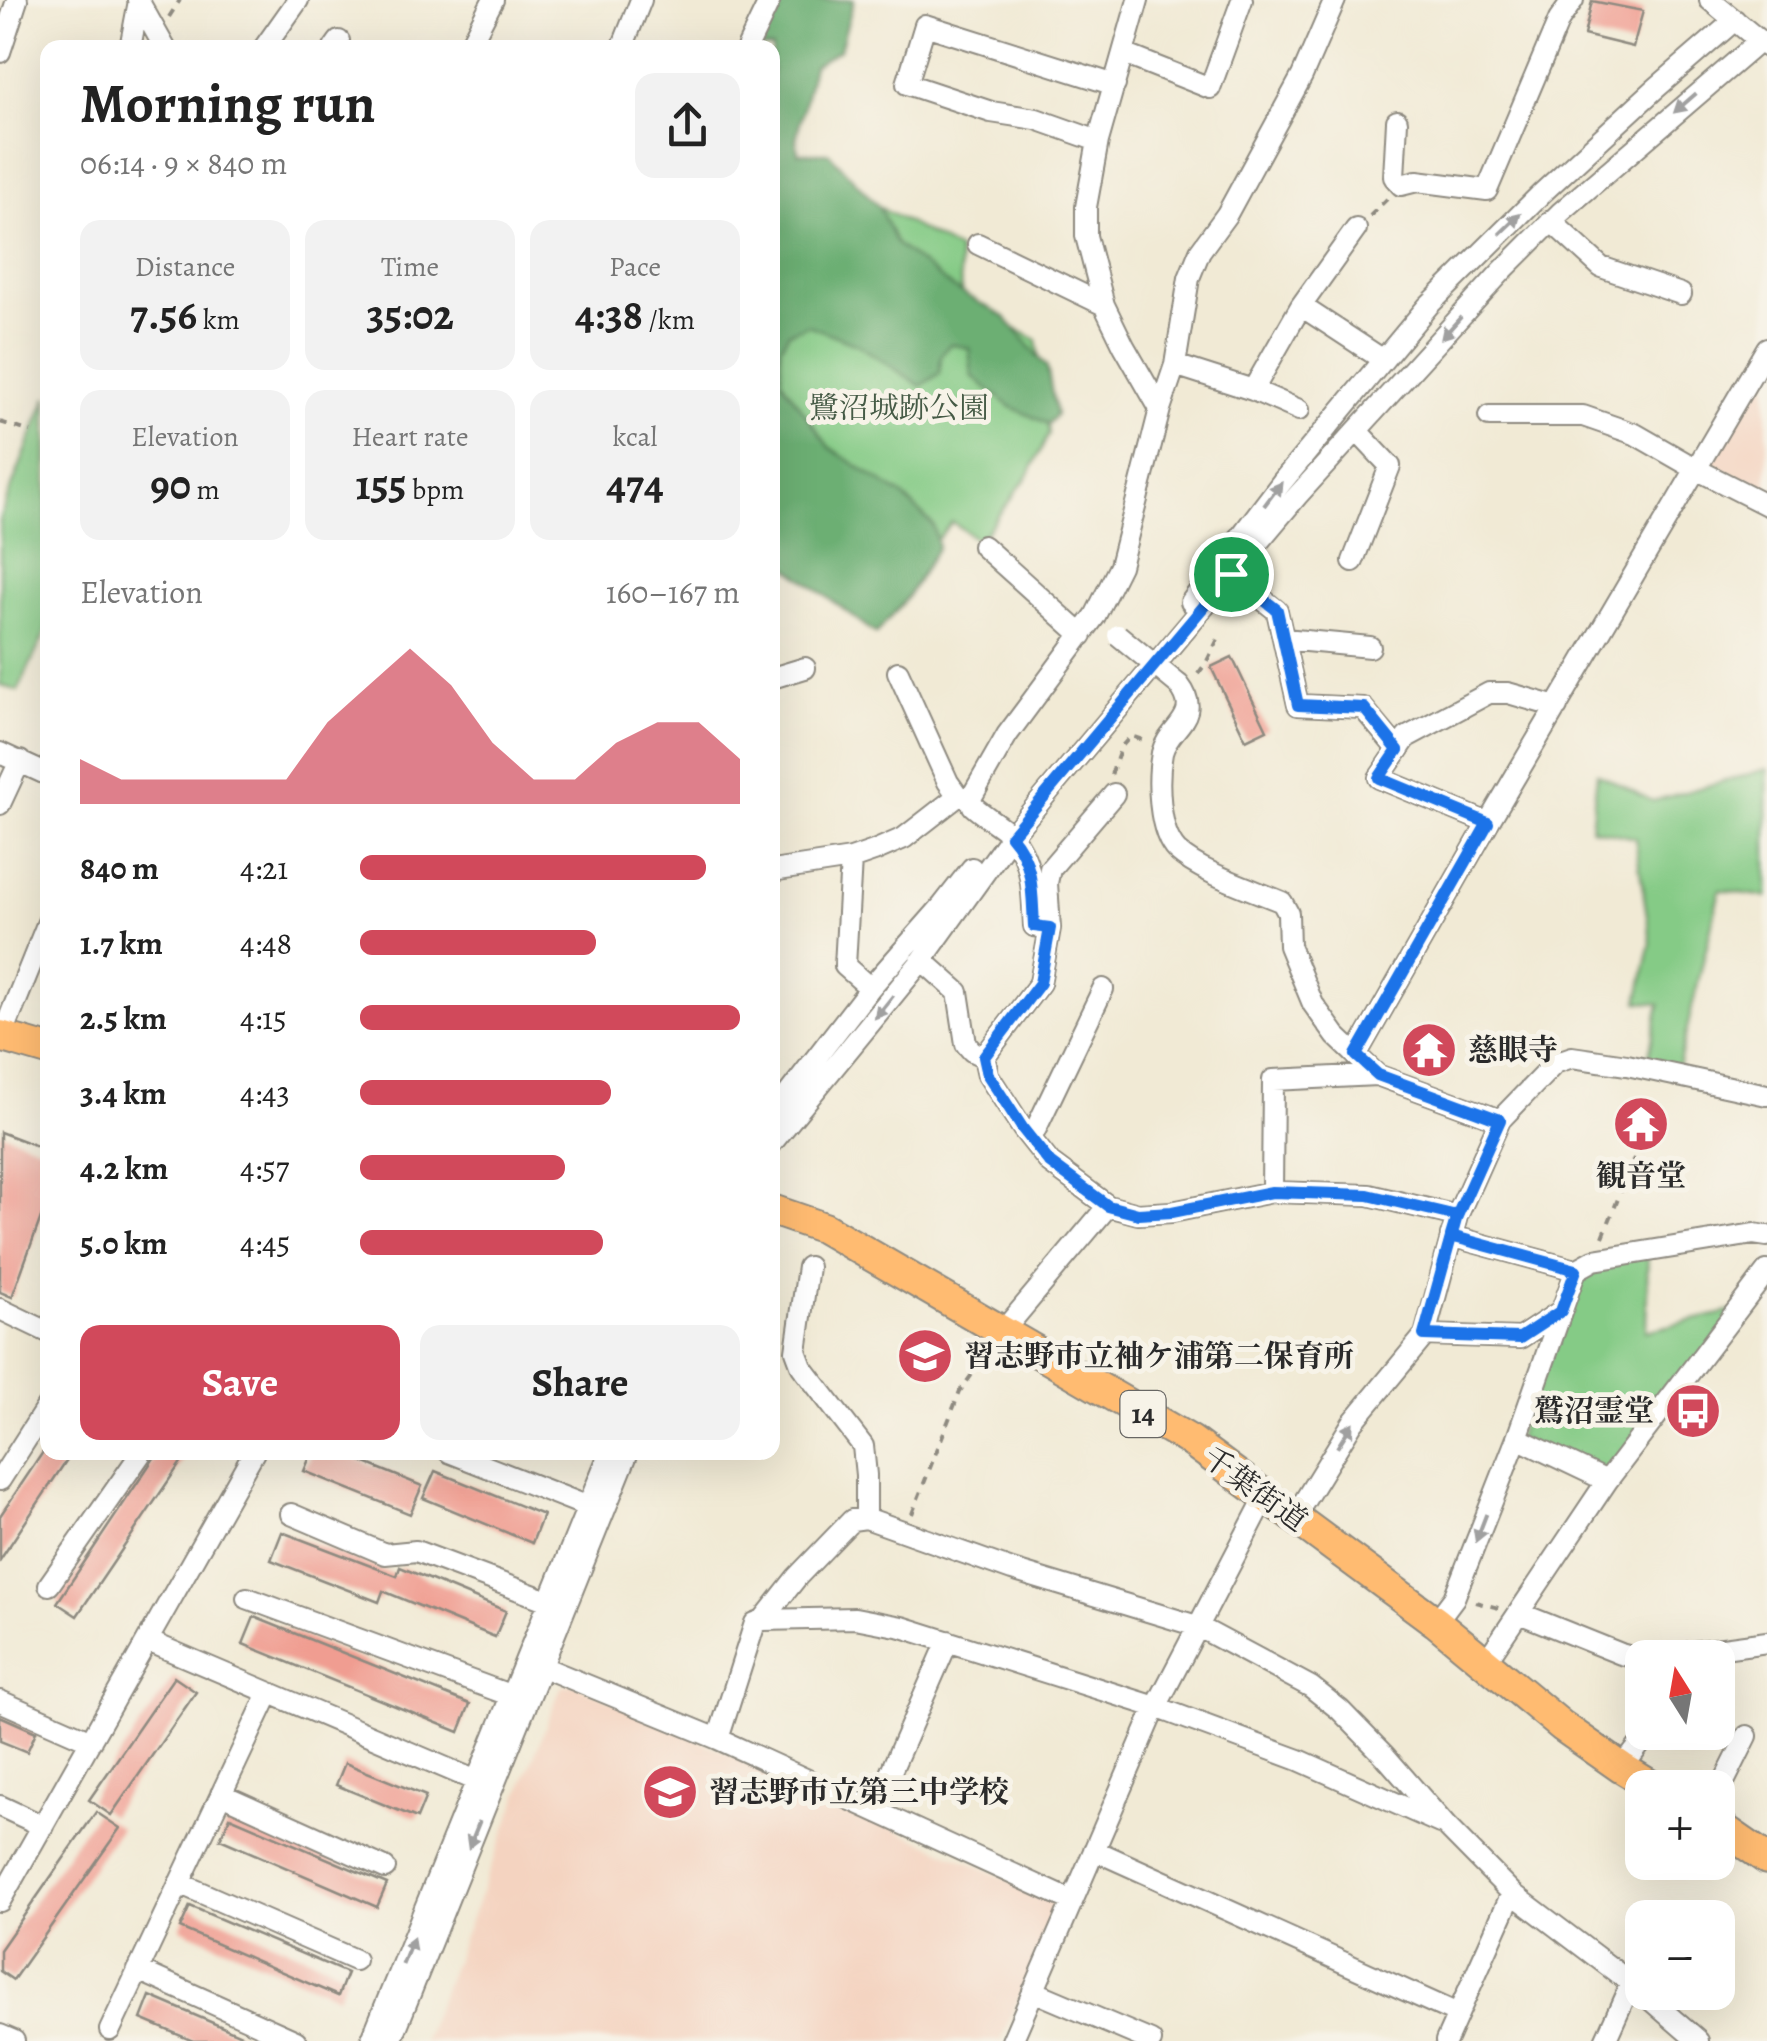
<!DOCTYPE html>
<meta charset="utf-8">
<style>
:root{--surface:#fff;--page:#f2f2f2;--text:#222;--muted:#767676;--accent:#d1495b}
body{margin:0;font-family:Alegreya,"Noto Serif JP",serif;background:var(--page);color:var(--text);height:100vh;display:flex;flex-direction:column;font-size:38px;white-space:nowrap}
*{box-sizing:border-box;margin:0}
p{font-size:32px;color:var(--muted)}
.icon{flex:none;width:55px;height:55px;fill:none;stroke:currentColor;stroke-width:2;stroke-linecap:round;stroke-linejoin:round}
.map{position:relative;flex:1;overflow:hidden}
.drawer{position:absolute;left:40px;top:40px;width:740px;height:1420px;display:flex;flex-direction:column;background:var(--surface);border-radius:20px;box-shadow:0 10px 40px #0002}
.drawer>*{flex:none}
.needle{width:65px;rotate:349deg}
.tools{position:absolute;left:1625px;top:1640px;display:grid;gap:20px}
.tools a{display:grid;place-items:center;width:110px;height:110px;border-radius:20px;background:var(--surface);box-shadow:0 10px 40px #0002;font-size:50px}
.pin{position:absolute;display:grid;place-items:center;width:85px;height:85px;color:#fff;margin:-42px;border:5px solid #fff;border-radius:50%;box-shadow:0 2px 10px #0007}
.round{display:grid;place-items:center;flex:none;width:105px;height:105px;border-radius:20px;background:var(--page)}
.overview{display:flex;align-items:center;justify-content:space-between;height:170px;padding:0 40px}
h1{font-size:55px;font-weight:600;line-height:75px}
.stats{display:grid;grid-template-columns:repeat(3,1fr);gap:15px;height:170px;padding:10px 40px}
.stats div{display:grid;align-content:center;border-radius:20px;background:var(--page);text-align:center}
.stats b{font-size:42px;font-weight:600}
.stats small{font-size:28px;font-weight:400}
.stats p{font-size:28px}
.chart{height:280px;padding:20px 40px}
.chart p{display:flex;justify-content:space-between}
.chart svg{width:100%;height:180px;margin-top:10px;fill:var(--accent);opacity:.7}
.action{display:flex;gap:20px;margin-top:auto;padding:20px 40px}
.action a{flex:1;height:115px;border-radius:20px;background:var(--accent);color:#fff;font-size:40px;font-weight:600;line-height:115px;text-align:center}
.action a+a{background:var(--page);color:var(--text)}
ul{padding:0 40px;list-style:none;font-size:32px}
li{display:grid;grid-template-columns:160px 120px 1fr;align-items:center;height:75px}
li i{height:25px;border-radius:12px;background:var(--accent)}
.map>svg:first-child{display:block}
.built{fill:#f4d3c0}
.green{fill:#85cb86;stroke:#587b58;stroke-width:2.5}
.forest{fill:#6caf73;stroke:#4c6d4f;stroke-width:2.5}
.building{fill:#f09d91}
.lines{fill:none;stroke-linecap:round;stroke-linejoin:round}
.minor-casing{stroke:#8e8a80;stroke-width:24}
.highway-casing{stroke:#8e8a80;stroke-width:34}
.path{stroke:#8e8a80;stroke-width:4;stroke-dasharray:8 8;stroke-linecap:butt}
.minor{stroke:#fff;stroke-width:20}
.highway{stroke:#ffbb71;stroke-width:30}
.minor-bridge-casing{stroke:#8e8a80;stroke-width:24;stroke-linecap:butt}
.minor-bridge{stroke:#fff;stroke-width:20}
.oneway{fill:#a0a0a0}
.route-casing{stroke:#fff;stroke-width:20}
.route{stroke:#1a73e8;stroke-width:12}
.labels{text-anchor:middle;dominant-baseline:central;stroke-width:10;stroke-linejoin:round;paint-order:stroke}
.shield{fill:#f7f3e8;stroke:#686764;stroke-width:2.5}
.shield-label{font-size:28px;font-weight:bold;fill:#2b2b2b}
.park-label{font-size:30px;fill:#465b46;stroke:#f7f3e8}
.poi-label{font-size:30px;font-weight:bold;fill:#2b2b2b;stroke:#f7f3e8;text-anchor:start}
.street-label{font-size:30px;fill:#2b2b2b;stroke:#f7f3e8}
</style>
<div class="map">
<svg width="1767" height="2041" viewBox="0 0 1767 2041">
<rect width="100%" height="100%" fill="#f7f3e8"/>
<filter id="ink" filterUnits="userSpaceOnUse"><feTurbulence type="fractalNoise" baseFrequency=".01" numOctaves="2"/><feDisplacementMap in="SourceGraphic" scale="20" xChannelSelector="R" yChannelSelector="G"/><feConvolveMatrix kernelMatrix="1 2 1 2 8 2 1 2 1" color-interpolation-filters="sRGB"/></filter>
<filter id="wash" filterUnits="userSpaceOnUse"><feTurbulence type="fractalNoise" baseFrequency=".0048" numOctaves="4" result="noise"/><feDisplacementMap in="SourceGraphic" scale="40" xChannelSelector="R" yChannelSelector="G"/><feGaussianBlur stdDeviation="2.25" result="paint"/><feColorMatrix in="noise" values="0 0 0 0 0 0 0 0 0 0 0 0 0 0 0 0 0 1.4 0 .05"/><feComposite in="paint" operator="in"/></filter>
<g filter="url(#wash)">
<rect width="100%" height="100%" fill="#f1ead5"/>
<path class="built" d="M1767 366V490L1707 461Z
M574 1684 1061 1904 1000 2041H423L561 1687Z"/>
<path class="green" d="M826 171 886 211 958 250 962 301 1037 340 1049 434 1028 476 979 541 952 522 883 604 786 480 772 282Z
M47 397V629L18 691 0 685V517Z
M1767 769V897L1720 890 1678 1067 1648 1059 1660 1004 1638 1002 1651 942 1635 838 1591 828 1597 773 1653 801Z
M1648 1252 1646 1331 1738 1310 1607 1481 1517 1438 1576 1270Z"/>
<path class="forest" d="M775 0H854L840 49 813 66 796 139 798 153H829L879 207 896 244 953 288 1005 317 1047 367 1056 415 1048 424 1011 407 972 376 969 348 950 344 941 355 940 373 921 386 857 344 808 325 789 332 780 348 782 381 829 447 903 496 933 525 938 547 905 600 876 634 777 559 773 544 772 48H757Z"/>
<g id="blocks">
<path class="building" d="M1592 1 1643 11 1633 47 1584 35Z
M1232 657 1267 730 1246 740 1211 667Z
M1631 1102 1662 1111 1650 1146 1621 1137Z
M0 1132 48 1150V1198L12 1297 0 1292Z
M43 1452H72L0 1560V1516Z
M158 1452H188L77 1616 57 1603Z
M312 1452H339L422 1486 410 1514 304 1471Z
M435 1471 543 1515 532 1543 423 1498Z
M282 1532 397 1576 400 1567 506 1611 495 1637 383 1591 379 1602 271 1560Z
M254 1617 470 1704 459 1732 243 1644Z
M174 1677 196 1692 111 1815 89 1800Z
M0 1716 36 1732 27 1752 0 1741Z
M345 1763 426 1796 417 1818 336 1785Z
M96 1812 120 1828 13 1980 0 1971V1950Z
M230 1817 387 1884 377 1907 220 1839Z
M190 1906 347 1973 338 1996 180 1928Z
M150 1996 255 2041H193L141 2019Z"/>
</g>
</g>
<g filter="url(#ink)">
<use href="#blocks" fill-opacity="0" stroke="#8e8a80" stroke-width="2.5"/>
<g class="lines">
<g class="minor-casing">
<path id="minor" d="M138 0 165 48
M1138 0 1098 141 1086 207V236L1104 305 1124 346 1160 409
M1710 0 1767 47
M130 48 139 1
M264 48 298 0
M334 48 339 41
M468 48 493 0
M622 48 641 0
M747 48 770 0
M0 52 17 0
M1124 54 1210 88 1242 0
M1397 121 1394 177 1401 185 1417 181 1487 190 1559 20 1573 0
M1098 141 1036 119 991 112 907 84 925 25 1115 85
M1551 221 1601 267 1681 294
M978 244 1104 305
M1301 306 1382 359
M1175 365 1253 390 1299 410
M1253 390 1301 306 1356 229
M1489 416H1583L1635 434 1696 469 1767 505
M983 546 1082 635
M1353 561 1390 466 1357 431
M1231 574 1277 611 1298 705 1363 708 1398 750
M1191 602 1282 482 1428 306 1542 193 1654 90 1735 20
M1284 639 1370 647
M898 672 948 782 958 796
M772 678 805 668
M1179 685C1204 717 1168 727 1162 753 1157 779 1158 832 1177 851 1201 873 1252 889 1282 902L1288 913 1289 946 1313 1004 1336 1036 1377 1075 1500 1120
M0 753 48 775
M1114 794 1050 869 1047 883 1050 928 1040 983 984 1057 988 1075 1023 1129 1050 1163 1108 1206 1138 1214 1172 1212 1272 1192 1369 1195 1457 1216
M0 804 20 761
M1488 823 1379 778 1407 737 1489 693H1508L1557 707
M851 859 845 966 870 988
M772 871 851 859 874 851 904 838 958 796 971 798
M1050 928 1034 926C1032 892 1034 854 1005 830 995 822 983 815 973 806L971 798 1007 735 1095 616 1120 566 1160 409 1175 365 1189 278 1200 251 1227 214 1302 76 1335 0
M922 960 958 992 966 1044 972 1051 984 1057
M2 1036 48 922
M1356 1055 1488 823 1767 348
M772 1115 870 988 943 905 972 868
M1031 1139 1103 989
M772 1143 922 960 1011 836 1297 496 1503 270 1561 212 1760 41
M1272 1192 1273 1080 1377 1075
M1451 1236 1576 1270
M808 1267 796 1351 802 1367 863 1446 866 1475V1518
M0 1309 48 1332
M1003 1331 1108 1206
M1425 1335 1457 1216 1500 1120 1555 1063 1572 1057 1627 1065 1767 1095
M1517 1438 1607 1481
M449 1452 599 1511
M0 1480 48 1405
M291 1514 385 1554 416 1551 551 1602
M1294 1518 1353 1422 1425 1335 1520 1338 1561 1311
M49 1585 142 1452
M247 1598 512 1696
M1519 1613 1621 1654 1642 1660
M763 1620 855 1618 902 1627 1156 1707 1299 1760 1440 1823
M1436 1622 1454 1598 1517 1438 1576 1270 1594 1260 1754 1234 1767 1236
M148 1641 486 1785
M1674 1658 1679 1654 1767 1642
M533 1663 718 1739 1072 1901
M1485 1663 1607 1481 1767 1271
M0 1701 91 1741
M718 1739 755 1623 763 1620 797 1577 852 1520 866 1518 1012 1570 1197 1626 1311 1687 1340 1710 1385 1756 1446 1826 1512 1893 1631 1983 1698 2041
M1622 1768 1641 1743 1644 1732
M221 1794 385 1868
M1718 1794 1747 1736
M0 1806 43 1826
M874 1810 948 1641
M1094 1850 1458 2014
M179 1883 355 1960
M0 1901 254 1452
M138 1970 296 2041
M1033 1991 1151 2041
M110 2030 269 1693
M0 2035 14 2041
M371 2041 610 1452
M391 2041 628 1452
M1012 2041 1156 1707 1266 1496
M1446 2041 1512 1893
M1605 2041 1631 1983"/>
</g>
<g class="highway-casing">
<path id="highway" d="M0 1036 48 1050
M772 1210 824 1228 1191 1441 1436 1622 1562 1726 1622 1768 1655 1788
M1718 1825 1767 1859"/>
</g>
<path class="path" d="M169 17 180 0
M1370 216 1388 198
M0 422 31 432
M1198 674 1206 663 1218 639 1212 635
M1111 775 1121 747 1131 736 1146 741
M1603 1237 1634 1158
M912 1514 960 1391 989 1351
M1475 1602 1499 1608"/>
<use href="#minor" class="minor"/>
<use href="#highway" class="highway"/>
<g class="minor-bridge-casing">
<path id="minor-bridge" d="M1118 635 1179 685"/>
</g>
<use href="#minor-bridge" class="minor-bridge"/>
</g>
<defs><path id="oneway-solid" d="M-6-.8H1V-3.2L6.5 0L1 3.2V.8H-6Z" transform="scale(2.5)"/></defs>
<g class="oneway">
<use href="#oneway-solid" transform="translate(1685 103) rotate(139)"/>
<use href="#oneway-solid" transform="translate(1510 224) rotate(-44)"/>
<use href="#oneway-solid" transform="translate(1451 328) rotate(132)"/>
<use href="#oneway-solid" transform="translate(1273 494) rotate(-53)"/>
<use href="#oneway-solid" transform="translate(884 1007) rotate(129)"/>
<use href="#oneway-solid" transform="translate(1345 1435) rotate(-58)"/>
<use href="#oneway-solid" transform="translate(1481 1528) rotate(111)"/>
<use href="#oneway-solid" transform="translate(474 1835) rotate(112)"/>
<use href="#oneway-solid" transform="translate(408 1951) rotate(-68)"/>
</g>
</g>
<g class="lines" filter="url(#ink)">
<g class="route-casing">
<path id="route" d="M1231 574 1011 836C1034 861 1032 894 1034 926L1050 928 1040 983 984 1057 988 1075 1023 1129 1050 1163 1108 1206 1138 1214 1172 1212 1272 1192 1368 1195 1457 1216 1451 1236 1576 1270 1561 1311 1520 1338 1424 1335 1457 1216 1500 1120 1378 1075 1356 1055 1488 823 1379 778 1398 750 1364 708 1298 705 1277 610 1231 574"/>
</g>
<use href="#route" class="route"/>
</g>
<defs>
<g id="temple-disc" transform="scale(2.875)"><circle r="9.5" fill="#d1495b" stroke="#f7f3e8"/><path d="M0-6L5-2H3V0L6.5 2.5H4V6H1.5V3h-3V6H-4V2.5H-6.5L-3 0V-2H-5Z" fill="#fff"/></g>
<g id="school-disc" transform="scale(2.875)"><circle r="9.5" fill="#d1495b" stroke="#f7f3e8"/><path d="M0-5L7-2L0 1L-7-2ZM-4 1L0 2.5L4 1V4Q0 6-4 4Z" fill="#fff"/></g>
<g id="bus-disc" transform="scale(2.875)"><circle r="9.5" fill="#d1495b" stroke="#f7f3e8"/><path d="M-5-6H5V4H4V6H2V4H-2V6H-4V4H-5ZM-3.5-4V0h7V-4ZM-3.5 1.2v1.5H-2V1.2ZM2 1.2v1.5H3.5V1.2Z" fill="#fff"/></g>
</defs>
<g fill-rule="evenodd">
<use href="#temple-disc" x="1429" y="1050"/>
<use href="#temple-disc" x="1641" y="1124"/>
<use href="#school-disc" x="925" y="1356"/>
<use href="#bus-disc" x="1693" y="1411"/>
<use href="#school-disc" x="670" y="1792"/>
</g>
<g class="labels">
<rect class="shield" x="1120.5" y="1391" width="45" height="46" rx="8"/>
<g class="shield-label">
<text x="1143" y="1414">14</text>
</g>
<g class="park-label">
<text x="899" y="408">鷺沼城跡公園</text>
</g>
<g class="poi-label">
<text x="1468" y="1050">慈眼寺</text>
<text x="1641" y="1176" text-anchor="middle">観音堂</text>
<text x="964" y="1356">習志野市立袖ケ浦第二保育所</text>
<text x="1654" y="1411" text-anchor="end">鷲沼霊堂</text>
<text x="709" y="1792">習志野市立第三中学校</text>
</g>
<g class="street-label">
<text transform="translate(1255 1489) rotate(36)">千葉街道</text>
</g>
</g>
</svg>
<div class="tools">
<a><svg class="needle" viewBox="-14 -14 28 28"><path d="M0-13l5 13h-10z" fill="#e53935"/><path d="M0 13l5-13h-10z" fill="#767676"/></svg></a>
<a>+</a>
<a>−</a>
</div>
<div class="pin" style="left:1231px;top:574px;background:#1e9e55"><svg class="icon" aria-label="arrive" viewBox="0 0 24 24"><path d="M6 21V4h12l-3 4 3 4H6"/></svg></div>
<section class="drawer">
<div class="overview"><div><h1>Morning run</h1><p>06:14 · 9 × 840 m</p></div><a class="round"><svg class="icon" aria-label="share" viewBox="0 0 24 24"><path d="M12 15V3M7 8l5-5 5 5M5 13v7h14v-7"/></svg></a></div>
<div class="stats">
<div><p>Distance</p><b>7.56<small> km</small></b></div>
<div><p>Time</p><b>35:02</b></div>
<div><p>Pace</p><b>4:38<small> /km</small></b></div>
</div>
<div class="stats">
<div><p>Elevation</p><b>90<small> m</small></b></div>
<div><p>Heart rate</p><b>155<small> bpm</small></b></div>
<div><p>kcal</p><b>474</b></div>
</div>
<div class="chart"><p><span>Elevation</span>160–167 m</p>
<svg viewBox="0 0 160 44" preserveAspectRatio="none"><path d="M0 44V33L10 38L20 38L30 38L40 38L50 38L60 24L70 15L80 6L90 15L100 29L110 38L120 38L130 29L140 24L150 24L160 33V44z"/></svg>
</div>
<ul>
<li><b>840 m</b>4:21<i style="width:91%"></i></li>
<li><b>1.7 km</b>4:48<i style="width:62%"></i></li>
<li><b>2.5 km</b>4:15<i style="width:100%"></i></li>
<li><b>3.4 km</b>4:43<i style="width:66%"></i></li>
<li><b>4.2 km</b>4:57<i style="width:54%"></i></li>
<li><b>5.0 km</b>4:45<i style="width:64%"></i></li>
</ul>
<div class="action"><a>Save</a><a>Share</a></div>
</section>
</div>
